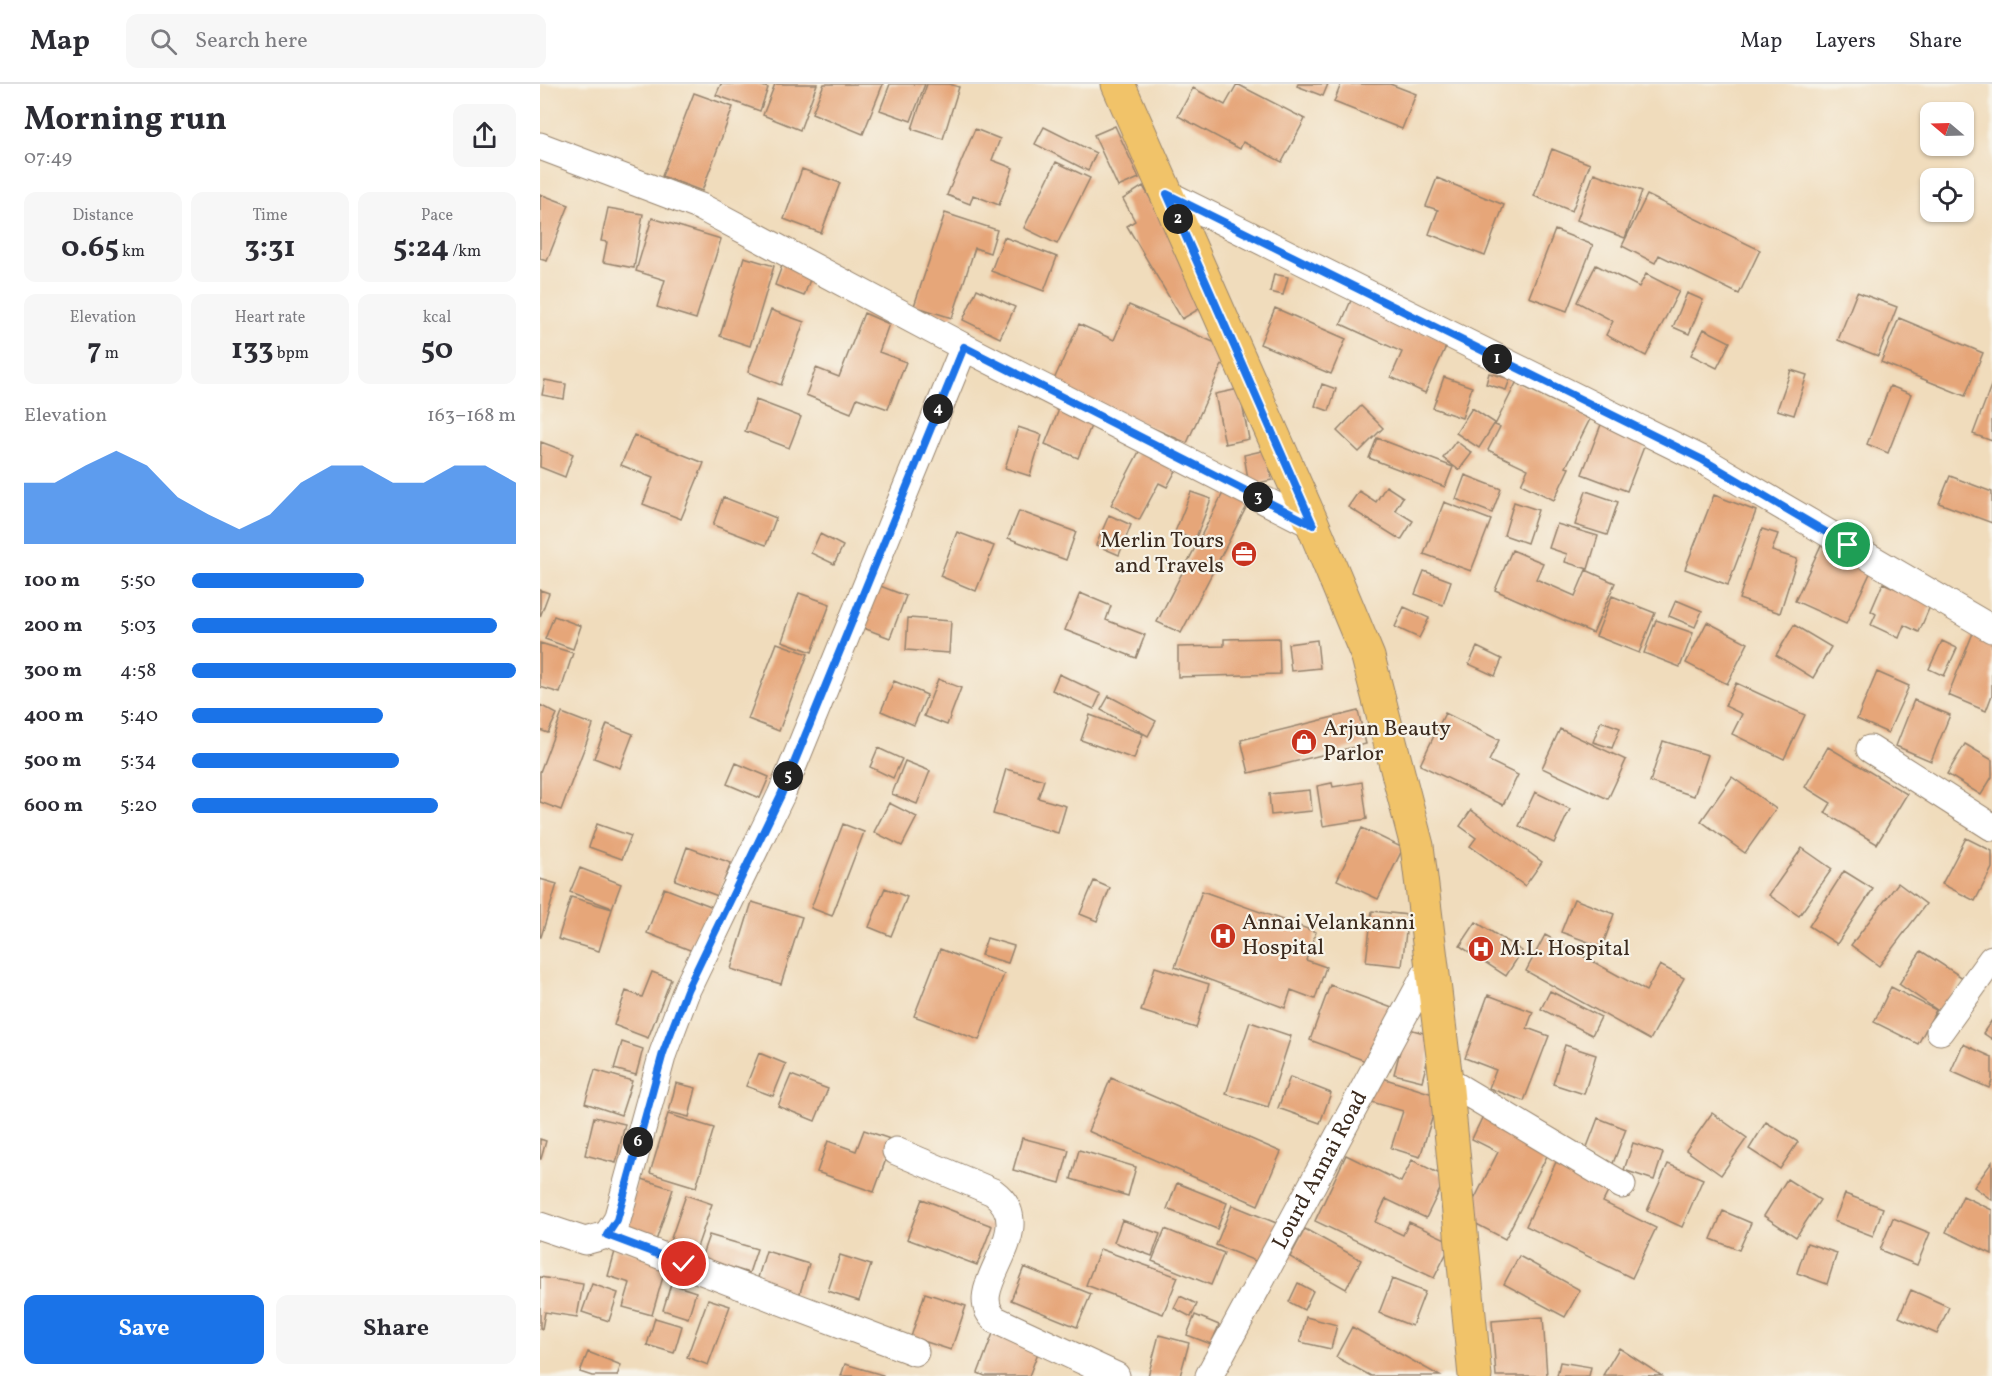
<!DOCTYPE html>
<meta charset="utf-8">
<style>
:root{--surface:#fff;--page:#f7f7f7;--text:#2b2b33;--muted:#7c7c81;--line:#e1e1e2;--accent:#1a73e8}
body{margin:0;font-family:Vollkorn,serif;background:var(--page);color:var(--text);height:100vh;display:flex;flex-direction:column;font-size:22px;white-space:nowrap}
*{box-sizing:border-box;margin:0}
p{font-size:20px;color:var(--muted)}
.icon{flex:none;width:33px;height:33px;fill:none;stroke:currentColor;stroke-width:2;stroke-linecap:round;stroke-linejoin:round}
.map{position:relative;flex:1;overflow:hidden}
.drawer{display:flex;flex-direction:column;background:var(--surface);width:540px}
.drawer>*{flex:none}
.needle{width:39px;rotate:289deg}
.controls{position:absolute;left:1380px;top:18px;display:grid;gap:12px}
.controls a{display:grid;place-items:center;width:54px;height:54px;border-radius:12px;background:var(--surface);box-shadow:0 2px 4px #0004;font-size:30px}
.pin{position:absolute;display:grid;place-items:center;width:51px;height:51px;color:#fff;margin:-26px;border:3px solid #fff;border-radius:50%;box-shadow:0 2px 6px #0007}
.km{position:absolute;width:30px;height:30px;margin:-15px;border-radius:50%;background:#222;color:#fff;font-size:16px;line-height:30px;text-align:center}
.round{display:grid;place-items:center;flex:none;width:63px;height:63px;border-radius:12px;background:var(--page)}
.overview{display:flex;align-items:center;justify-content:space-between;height:102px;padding:0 24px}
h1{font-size:33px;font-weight:700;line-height:45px}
.stats{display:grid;grid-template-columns:repeat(3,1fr);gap:9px;height:102px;padding:6px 24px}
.stats div{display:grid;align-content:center;border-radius:12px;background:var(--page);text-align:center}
.stats b{font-size:30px;font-weight:700}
.stats small{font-size:16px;font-weight:400}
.stats p{font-size:16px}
.chart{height:168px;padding:12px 24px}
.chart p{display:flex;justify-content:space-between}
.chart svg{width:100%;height:108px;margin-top:6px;fill:var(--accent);opacity:.7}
.button{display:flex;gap:12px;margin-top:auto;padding:12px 24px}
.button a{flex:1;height:69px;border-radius:12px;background:var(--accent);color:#fff;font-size:24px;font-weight:700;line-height:69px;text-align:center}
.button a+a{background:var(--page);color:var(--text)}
ul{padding:0 24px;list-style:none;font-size:20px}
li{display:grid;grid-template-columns:96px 72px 1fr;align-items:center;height:45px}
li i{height:15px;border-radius:8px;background:var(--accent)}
header{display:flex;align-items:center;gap:36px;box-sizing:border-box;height:84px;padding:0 30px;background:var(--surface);border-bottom:2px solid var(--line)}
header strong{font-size:28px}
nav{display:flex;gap:33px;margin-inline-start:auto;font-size:21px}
.search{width:420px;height:54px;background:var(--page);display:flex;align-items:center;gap:15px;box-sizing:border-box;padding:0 21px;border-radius:12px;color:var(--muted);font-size:22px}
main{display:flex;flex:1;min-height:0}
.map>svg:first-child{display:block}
.building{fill:#e6a679}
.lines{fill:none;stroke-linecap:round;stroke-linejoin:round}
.minor-casing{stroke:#96836d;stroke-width:29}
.major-casing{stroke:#96836d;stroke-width:35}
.minor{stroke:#fff;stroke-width:27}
.major{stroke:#f1c369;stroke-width:33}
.route-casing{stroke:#fff;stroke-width:12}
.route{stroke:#1a73e8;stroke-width:8}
.labels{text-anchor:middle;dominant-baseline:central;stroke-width:4.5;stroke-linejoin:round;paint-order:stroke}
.poi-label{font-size:22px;fill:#3b2a1e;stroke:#f7f3e8;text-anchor:start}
.street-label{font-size:22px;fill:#3b2a1e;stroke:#f7f3e8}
</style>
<header>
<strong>Map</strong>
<div class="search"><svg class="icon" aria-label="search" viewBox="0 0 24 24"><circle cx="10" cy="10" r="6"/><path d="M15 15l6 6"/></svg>Search here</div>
<nav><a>Map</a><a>Layers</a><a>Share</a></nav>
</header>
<main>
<section class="drawer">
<div class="overview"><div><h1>Morning run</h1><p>07:49</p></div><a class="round"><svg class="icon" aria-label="share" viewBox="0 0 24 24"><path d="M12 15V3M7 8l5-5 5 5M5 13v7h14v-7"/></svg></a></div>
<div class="stats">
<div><p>Distance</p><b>0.65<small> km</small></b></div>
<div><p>Time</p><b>3:31</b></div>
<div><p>Pace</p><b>5:24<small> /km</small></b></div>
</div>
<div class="stats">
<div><p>Elevation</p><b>7<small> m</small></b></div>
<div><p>Heart rate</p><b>133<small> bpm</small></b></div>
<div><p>kcal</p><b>50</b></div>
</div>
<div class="chart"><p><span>Elevation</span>163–168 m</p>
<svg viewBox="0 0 160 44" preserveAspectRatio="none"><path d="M0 44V19L10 19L20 12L30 6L40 12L50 25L60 32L70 38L80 32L90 19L100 12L110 12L120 19L130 19L140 12L150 12L160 19V44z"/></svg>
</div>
<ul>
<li><b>100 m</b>5:50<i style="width:53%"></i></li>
<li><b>200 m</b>5:03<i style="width:94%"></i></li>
<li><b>300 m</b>4:58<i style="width:100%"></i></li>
<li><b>400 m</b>5:40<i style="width:59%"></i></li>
<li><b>500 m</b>5:34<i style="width:64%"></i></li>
<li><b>600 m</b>5:20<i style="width:76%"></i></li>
</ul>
<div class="button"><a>Save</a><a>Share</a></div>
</section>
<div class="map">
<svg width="1452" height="1292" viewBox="0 0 1452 1292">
<rect width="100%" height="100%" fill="#f7f3e8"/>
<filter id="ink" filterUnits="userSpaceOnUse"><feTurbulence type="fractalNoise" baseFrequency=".0167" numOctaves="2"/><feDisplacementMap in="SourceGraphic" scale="12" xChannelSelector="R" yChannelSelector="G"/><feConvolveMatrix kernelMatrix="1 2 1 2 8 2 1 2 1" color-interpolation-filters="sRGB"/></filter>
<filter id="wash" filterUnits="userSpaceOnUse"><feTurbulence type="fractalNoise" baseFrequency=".008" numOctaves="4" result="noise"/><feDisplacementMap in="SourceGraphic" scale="24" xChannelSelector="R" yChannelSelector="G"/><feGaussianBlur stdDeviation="1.35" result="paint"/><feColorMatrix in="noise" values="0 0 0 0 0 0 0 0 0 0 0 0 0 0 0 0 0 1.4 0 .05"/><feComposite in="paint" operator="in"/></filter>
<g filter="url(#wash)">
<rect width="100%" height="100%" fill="#f0dcbc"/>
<g id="blocks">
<path class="building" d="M181 0H217L228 4 220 27 176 11Z
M235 0H277L260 46 223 31Z
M284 0H343L323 50 272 29Z
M350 0H385L371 37 340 26Z
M387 0H409L419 3 403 55 372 45Z
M697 0 765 35 742 78 703 58 700 65 638 32 653 4 685 21Z
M758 0H788L783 12 757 2Z
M801 0H850L876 10 862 45 794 18Z
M154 9 193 23 162 107 122 92Z
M575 42 599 94 578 103 554 51Z
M504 43 556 69 548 87 495 60Z
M435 45 460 55 452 76 473 84 459 121 433 111 430 120 407 111Z
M1012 65 1050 80 1032 127 994 112Z
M516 78 550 94 517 160 484 144Z
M262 85 300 99 281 149 244 135Z
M1054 89 1102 107 1085 154 1037 136Z
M897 94 964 121 945 172 889 150 898 126 886 122Z
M603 102 671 218 642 235 587 142 595 137 583 115Z
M0 110 29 121 7 177 0 175Z
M1107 111 1220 166 1199 210 1119 171 1115 179 1082 162Z
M68 124 103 130 94 184 63 178 67 158 61 157Z
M405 129 457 146 450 169 435 164 412 234 374 222Z
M112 134 181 155 156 235 117 223 125 196 96 187Z
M1015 146 1053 161 1027 227 989 213Z
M464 153 517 173 504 207 451 187Z
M204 173 234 182 210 262 180 252Z
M243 179 272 190 264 212 235 201Z
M1056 181 1099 203 1106 190 1139 207 1106 272 1066 251 1073 237 1037 218Z
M734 190 748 193 743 211 730 208Z
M437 205 475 223 460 254 423 236Z
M1317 208 1357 223 1338 272 1298 256Z
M1147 209 1163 216 1149 250 1133 243Z
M812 214 908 258 885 309 851 293 862 268 801 240Z
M589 221 689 265 647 359 512 300 539 240 574 256Z
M735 224 806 255 791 290 720 260Z
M231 226 264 238 241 301 208 288Z
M324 229 349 240 339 268 366 278 348 325 317 314 311 329 266 311 276 284 299 293Z
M1359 234 1443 269 1425 312 1341 278Z
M1164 245 1190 258 1177 284 1151 271Z
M1251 286 1267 291 1254 331 1237 326Z
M949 289 970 295 966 306 946 300Z
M904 293 932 303 922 334 893 324Z
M5 296 26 300 24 315 2 311Z
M976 299 1050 335 1026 383 1029 384 1014 416 981 400 988 385 948 366 960 343 955 341Z
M1452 299V357L1433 350Z
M782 300 796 305 789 327 775 322Z
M1350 302 1371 310 1348 369 1327 360Z
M699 305 709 355 685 360 675 310Z
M216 316 261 333 249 364 205 347Z
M821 322 843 344 819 368 797 347Z
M520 323 553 337 538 374 505 360Z
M932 324 955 339 939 364 916 349Z
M1062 338 1107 355 1087 407 1042 390Z
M478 343 502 351 490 392 465 384Z
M94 351 164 379 141 435 103 420 113 394 81 381Z
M837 354 913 383 905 403 829 374Z
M916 357 932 369 919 386 903 374Z
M1 358 33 370 25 393 0 383Z
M602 362 639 381 627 403 619 399 599 436 571 421Z
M726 366 732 396 709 401 704 371Z
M925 391 961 405 952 429 916 415Z
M1410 392 1452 408V439L1399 419Z
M846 402 863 413 855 426 873 437 861 456 808 423 819 407 836 418Z
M684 407 708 420 641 549 617 538Z
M1046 407 1078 418 1067 451 1035 441Z
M651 408 671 415 655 456 635 448Z
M1174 411 1216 427 1188 501 1145 485Z
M183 413 236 434 226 461 173 441Z
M904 418 951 436 931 487 884 470Z
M974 418 998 426 987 459 964 451Z
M479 427 536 448 526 476 468 454Z
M569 431 591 441 579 471 556 461Z
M1017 440 1058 452 1048 485 1025 478 1027 470 1009 464Z
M1222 445 1238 450 1232 467 1257 475 1240 529 1199 515Z
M417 448 454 462 436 507 400 492Z
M280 450 303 462 294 480 271 469Z
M1282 459 1333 483 1306 540 1255 517Z
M972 466 1003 479 996 495 1035 512 1046 486 1075 499 1053 549 955 506Z
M884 487 911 497 903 521 875 510Z
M330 498 366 512 350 554 313 540Z
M1343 499 1391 520 1379 548 1364 541 1359 554 1331 541 1336 530 1331 527Z
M0 506 9 509 0 533Z
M259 509 290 520 272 568 242 557Z
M540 509 571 522 566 536 605 551 596 574 525 546Z
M1072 512 1115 529 1099 569 1056 552Z
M1136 516 1162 527 1155 543 1129 532Z
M864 523 889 534 879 554 855 543Z
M14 532 41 542 33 565 5 555Z
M368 534 411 537 409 569 366 566Z
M1116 536 1153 549 1140 583 1104 569Z
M1167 538 1208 559 1187 600 1146 579Z
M1254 541 1291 563 1273 594 1236 571Z
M1435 544 1452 551V611L1446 627 1408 611Z
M739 554 740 590 638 593V563L684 562V555Z
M777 556 780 584 751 587 748 560Z
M1402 557 1417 564 1404 592 1389 585Z
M0 559 33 569 20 609 0 603Z
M237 559 268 570 239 647 208 635Z
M937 563 962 575 955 592 929 580Z
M1337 588 1369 602 1348 649 1317 635Z
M519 590 561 610 554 625 512 606Z
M398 595 421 604 407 641 384 632Z
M354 597 387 611 374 641 341 627Z
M1196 599 1265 631 1244 675 1192 650 1202 630 1185 622Z
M569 612 616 637 608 652 561 626Z
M1374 616 1410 631 1391 677 1356 662Z
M0 621 17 630 8 649 0 646Z
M818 627 826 660 709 689 701 656Z
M22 629 53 641 21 726 0 718V688Z
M905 629 959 656 949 677 978 691 963 721 880 681Z
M550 631 603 650 594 675 541 656Z
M1061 637 1080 644 1072 664 1053 658Z
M67 640 93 650 80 684 54 674Z
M1020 645 1086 676 1068 715 1002 684Z
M1123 657 1168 671 1154 712 1110 698Z
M1425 660 1452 676V693L1441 711 1407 690Z
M1288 663 1367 710 1337 760 1285 729 1291 719 1265 703Z
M338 664 362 675 353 694 330 683Z
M365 677 390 687 377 720 352 710Z
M196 679 229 693 220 714 187 700Z
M466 685 504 696 498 714 526 722 518 749 453 730Z
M1192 693 1236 725 1205 769 1161 737Z
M822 698 827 735 783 742 777 702 792 699 793 703Z
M770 706 772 727 731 731 729 710Z
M995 708 1030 725 1014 759 979 742Z
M349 719 377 733 362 762 334 748Z
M931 726 1002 778 985 802 930 762 936 754 920 742Z
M57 740 91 752 82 775 49 763Z
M303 740 324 748 292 832 271 824Z
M822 744 863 764 838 815 797 796Z
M1426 754 1452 767V784L1435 817 1402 800Z
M147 763 191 779 178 812 135 796Z
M1262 764 1292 785 1259 832 1229 811Z
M40 784 81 800 72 824 30 808Z
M1304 787 1333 805 1297 860 1269 842Z
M0 795 17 800 1 853H0Z
M554 797 570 804 557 837 540 830Z
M1358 799 1386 820 1339 882 1311 861Z
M124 804 173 823 155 868 107 849Z
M345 804 367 813 351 852 329 843Z
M662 807 776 848 766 876 786 883 775 915 751 906 745 924 635 883Z
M31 813 72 825 59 867 18 855Z
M1034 815 1074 830 1062 863 1021 848Z
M212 818 262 833 241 900 191 885Z
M832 827 868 831 862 882 826 878Z
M936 838 982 867 966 892 920 862Z
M1005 851 1106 907 1120 881 1144 894 1110 956 986 887Z
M447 854 474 862 468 879 441 871Z
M400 865 464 890 439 956 374 932Z
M1381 867 1423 894 1400 928 1359 900Z
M615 883 669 900 656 944 601 927Z
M112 888 131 895 108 954 74 941 86 907 102 913Z
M790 901 852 924 831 979 770 956Z
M1351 903 1396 926 1378 960 1334 938Z
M1010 907 1061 933 1052 951 1001 925Z
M948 911 993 928 987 944 1009 952 984 1017 949 1004 956 986 925 974Z
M1452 936V955L1443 949Z
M710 938 751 952 728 1023 686 1010Z
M866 944 894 952 882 997 854 990Z
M82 958 103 965 96 991 74 985Z
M1423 960 1452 973V997L1449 1004 1411 987Z
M1025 961 1056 971 1044 1010 1013 1000Z
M219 969 246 980 233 1012 206 1002Z
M55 986 92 997 81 1031 45 1019Z
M251 991 288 1005 275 1037 238 1022Z
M833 991 899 1012 880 1073 851 1064 863 1027 825 1016Z
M750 993 791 1009 780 1039 738 1024Z
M571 994 741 1068 718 1121 548 1047Z
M136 999 156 1004 149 1033 129 1028Z
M1172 1029 1207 1054 1181 1091 1146 1066Z
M128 1030 174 1044 156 1103 110 1089Z
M943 1032 1010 1066 965 1155 925 1134 958 1068 932 1055Z
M54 1033 85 1040 76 1079 45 1071Z
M1058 1034 1086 1045 1072 1082 1044 1071Z
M1226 1038 1258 1058 1240 1085 1209 1065Z
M324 1046 353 1056 334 1108 277 1088 288 1057 316 1067Z
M482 1054 529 1066 520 1099 473 1086Z
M0 1055 6 1057 1 1075H0Z
M1093 1059 1123 1069 1114 1096 1084 1086Z
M539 1066 596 1083 588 1112 531 1095Z
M806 1071 861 1098 872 1076 906 1093 886 1134 846 1115 835 1138 863 1151 869 1138 912 1158 894 1194 775 1137Z
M1016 1078 1070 1104 1063 1118 1116 1144 1092 1194 986 1142Z
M1452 1078V1116L1434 1103Z
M1128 1080 1163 1095 1142 1143 1107 1127Z
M99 1094 133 1105 115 1160 81 1148Z
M1247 1095 1280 1116 1256 1153 1224 1132Z
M637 1099 687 1119 677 1145 627 1125Z
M1305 1110 1343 1124 1333 1152 1294 1137Z
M146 1111 172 1120 153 1175 127 1166Z
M1423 1112 1452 1126V1170L1406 1148Z
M382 1115 452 1142 437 1181 367 1155Z
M692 1121 741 1141 725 1181 676 1161Z
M1183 1127 1211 1139 1199 1166 1171 1155Z
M1353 1134 1390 1149 1377 1181 1340 1166Z
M582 1136 620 1150 612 1172 574 1158Z
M625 1145 684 1169 671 1201 612 1177Z
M765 1145 821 1176 806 1205 750 1173Z
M169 1151 217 1165 209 1189 161 1174Z
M1267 1159 1297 1169 1287 1200 1257 1189Z
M76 1164 127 1179 112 1231 83 1223 90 1199 68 1192Z
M560 1165 638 1193 623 1230 546 1201Z
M226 1167 269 1180 259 1212 217 1197Z
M300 1171 331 1181 319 1217 288 1207Z
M979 1172 1040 1206 1025 1233 964 1200Z
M484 1183 551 1210 537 1243 471 1216Z
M0 1193 43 1200 37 1233 5 1228 2 1245 0 1244Z
M852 1195 885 1208 872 1242 839 1229Z
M758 1199 773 1207 764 1226 749 1218Z
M52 1200 78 1209 69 1237 42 1228Z
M131 1200 156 1208 148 1234 123 1226Z
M1371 1206 1409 1223 1397 1250 1359 1233Z
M385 1209 426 1222 411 1266 371 1253Z
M640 1212 657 1220 651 1233 634 1224Z
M168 1215 190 1222 168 1281 147 1273Z
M655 1231 679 1241 671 1260 647 1251Z
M766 1233 797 1241 791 1265 760 1258Z
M1003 1233 1007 1292H956L952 1237Z
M115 1234 142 1242 134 1269 107 1261Z
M812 1243 900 1292H831L796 1273Z
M455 1244 501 1261 489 1292H445L438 1289Z
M619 1251 649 1259 640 1292H608Z
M1079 1264 1122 1292 1063 1291Z
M48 1268 81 1281 77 1292H52L40 1288Z
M1020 1278 1051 1283 1049 1292H1017Z
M305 1280 343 1291V1292H301Z"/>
</g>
</g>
<g filter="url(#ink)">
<use href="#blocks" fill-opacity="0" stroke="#96836d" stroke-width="1.5"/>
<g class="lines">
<g class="minor-casing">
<g id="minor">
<path d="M0 62 161 123 424 263 773 441"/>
<path d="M627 110 1163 376 1452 545"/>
<path d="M1330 665 1452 743"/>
<path d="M1400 947 1452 875"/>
<path d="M906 996 1082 1101"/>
<path d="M356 1067 453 1108C505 1147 418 1205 456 1236L576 1292"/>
<path d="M0 1142 45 1157 67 1151 77 1136 123 969 147 905 241 711 424 263"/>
<path d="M67 1151 375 1268"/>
<path id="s1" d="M669 1292 892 879"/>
</g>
</g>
<g class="major-casing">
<path id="major" d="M578 0 773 441 828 573 877 762 906 996 935 1292"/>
</g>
<use href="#minor" class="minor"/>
<use href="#major" class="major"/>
</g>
</g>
<g class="lines" filter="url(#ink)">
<g class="route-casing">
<path id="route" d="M144 1180 67 1151 77 1136 123 969 147 906 241 711 424 263 773 441 627 110 1163 376 1308 461"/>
</g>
<use href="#route" class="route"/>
</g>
<defs>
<g id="office-disc" transform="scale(1.35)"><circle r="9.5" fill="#c8321e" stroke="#f7f3e8"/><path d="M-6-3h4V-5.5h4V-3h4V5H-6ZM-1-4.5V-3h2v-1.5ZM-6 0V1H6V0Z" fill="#fff"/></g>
<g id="shop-disc" transform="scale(1.35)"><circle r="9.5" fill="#c8321e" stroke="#f7f3e8"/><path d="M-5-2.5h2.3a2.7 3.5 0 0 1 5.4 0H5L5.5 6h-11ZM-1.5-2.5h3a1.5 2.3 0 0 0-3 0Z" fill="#fff"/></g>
<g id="hospital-disc" transform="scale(1.35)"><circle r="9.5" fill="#c8321e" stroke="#f7f3e8"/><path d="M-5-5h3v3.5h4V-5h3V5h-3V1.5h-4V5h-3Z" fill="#fff"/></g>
</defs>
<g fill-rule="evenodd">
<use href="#office-disc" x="704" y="470"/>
<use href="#shop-disc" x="764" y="658"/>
<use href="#hospital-disc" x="683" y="852"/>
<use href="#hospital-disc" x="941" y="865"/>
</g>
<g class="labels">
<g class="poi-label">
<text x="684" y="457" text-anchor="end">Merlin Tours<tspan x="684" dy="25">and Travels</tspan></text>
<text x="783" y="645">Arjun Beauty<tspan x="783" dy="25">Parlor</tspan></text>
<text x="702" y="839">Annai Velankanni<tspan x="702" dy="25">Hospital</tspan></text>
<text x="960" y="865">M.L. Hospital</text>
</g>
<g class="street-label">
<text stroke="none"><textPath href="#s1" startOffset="234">Lourd Annai Road</textPath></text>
</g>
</g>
</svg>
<div class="controls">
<a><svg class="needle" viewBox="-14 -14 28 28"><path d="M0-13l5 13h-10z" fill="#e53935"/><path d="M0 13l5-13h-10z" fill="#7c7c81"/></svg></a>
<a><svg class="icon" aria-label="locate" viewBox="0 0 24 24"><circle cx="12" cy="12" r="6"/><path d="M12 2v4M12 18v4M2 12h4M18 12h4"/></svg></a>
</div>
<div class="pin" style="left:1308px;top:461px;background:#1e9e55"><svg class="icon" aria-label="arrive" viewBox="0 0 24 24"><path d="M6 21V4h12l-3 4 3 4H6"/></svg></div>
<div class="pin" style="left:144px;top:1180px;background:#d93025"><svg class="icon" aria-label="check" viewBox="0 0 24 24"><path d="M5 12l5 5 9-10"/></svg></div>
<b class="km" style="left:957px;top:275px">1</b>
<b class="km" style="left:638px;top:135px">2</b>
<b class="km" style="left:718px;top:413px">3</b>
<b class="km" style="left:398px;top:325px">4</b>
<b class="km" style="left:248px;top:692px">5</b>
<b class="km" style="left:98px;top:1058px">6</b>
</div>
</main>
